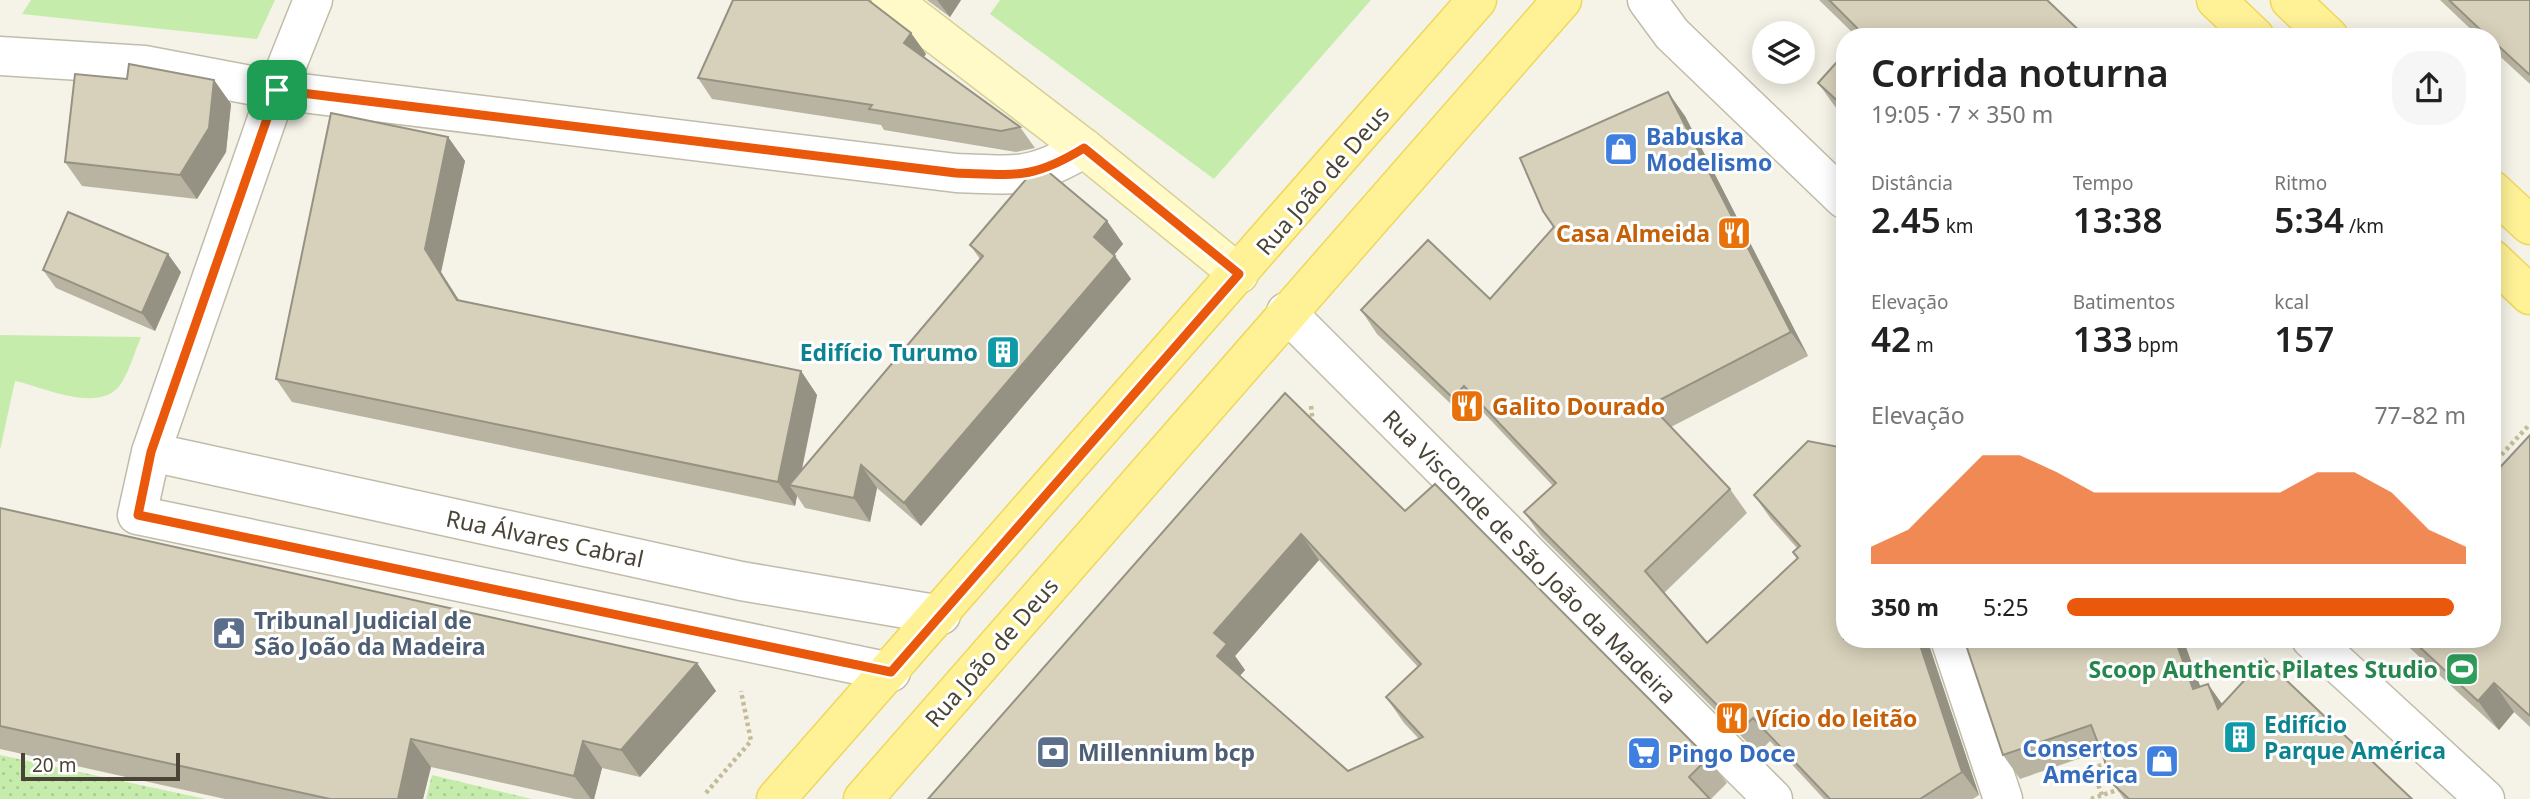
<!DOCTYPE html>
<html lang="pt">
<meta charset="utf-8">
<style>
:root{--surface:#fff;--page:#f6f6f6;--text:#222;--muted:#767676;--accent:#ea580c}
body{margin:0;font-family:"Noto Sans",sans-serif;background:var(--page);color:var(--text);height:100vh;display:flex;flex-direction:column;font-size:26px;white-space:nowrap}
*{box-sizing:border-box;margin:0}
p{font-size:23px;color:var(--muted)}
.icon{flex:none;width:38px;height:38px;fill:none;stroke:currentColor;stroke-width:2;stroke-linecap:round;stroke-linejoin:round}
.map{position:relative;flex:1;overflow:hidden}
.drawer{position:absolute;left:1836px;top:28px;width:665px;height:620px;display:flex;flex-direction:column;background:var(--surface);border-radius:28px;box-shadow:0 4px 18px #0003}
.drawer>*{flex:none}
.buttons{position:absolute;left:1752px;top:21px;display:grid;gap:14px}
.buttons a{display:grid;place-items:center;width:63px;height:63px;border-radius:50%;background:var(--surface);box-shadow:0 4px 18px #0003;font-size:35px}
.scale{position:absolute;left:21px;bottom:18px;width:159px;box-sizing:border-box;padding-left:7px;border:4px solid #494435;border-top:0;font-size:19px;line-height:24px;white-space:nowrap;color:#494435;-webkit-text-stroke:5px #fff;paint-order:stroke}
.pin{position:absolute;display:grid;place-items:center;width:60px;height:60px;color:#fff;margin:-30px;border-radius:14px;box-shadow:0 4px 10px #0006}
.round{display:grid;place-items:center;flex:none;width:74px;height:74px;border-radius:28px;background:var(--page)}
.headline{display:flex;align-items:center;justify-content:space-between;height:119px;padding:0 35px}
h1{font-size:38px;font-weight:600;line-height:52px}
.stats{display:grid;grid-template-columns:repeat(3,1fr);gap:10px;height:119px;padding:7px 35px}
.stats div{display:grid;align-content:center}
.stats b{font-size:35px;font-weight:600}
.stats small{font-size:19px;font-weight:400}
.stats p{font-size:19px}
.chart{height:196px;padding:14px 35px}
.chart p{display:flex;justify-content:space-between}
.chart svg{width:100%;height:126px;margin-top:7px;fill:var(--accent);opacity:.7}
ul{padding:0 35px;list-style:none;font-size:23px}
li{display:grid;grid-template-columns:112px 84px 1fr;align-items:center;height:52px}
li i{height:18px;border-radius:9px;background:var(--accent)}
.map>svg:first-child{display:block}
.green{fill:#c6ecac}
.park{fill:url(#park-dots)}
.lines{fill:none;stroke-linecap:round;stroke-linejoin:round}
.street-casing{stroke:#c1bca9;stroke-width:41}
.secondary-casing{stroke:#d9d193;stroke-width:41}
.primary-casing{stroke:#edd85c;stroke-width:41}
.path{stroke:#c4bb99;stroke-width:4.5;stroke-dasharray:3.5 3.5;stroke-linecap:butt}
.street{stroke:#fff;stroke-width:38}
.secondary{stroke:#fffac7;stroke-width:38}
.primary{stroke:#fff196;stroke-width:38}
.wall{fill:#b9b4a1;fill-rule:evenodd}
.shaded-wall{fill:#969283}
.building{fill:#d7d1bb;stroke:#969283;stroke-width:2;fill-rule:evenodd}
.route-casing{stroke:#fff;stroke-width:14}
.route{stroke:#ea580c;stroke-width:9}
.labels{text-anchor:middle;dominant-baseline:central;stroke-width:6;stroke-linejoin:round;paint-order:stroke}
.shop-label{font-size:23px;font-weight:bold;fill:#366cbe;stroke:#fff;text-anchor:start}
.street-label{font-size:23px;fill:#494435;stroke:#fff}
.food-label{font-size:23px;font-weight:bold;fill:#c56008;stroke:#fff;text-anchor:start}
.culture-label{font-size:23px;font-weight:bold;fill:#0d838f;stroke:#fff;text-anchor:end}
.service-label{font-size:23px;font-weight:bold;fill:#4e5e75;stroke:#fff;text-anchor:start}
.leisure-label{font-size:23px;font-weight:bold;fill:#27864d;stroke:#fff;text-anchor:end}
</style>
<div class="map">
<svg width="2530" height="799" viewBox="0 0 2530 799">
<defs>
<pattern id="park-dots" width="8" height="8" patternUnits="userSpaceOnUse" patternTransform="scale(1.75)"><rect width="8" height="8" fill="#c6ecac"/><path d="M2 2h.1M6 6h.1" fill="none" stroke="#accc95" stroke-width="1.8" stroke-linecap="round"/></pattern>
</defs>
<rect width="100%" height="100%" fill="#f5f3e7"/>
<path class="green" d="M31 0H275L257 39 22 14Z
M1000 0H1371L1214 179 990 14Z
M0 335 141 337C135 351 130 369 122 382 102 416 44 387 15 381L0 450Z"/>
<path class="park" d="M0 755 206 799H0Z
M432 775 532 799H426Z"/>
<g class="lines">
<g class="street-casing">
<path id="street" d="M313 0 277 90 151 452 137 515 891 672
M1647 0 1672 34 1844 199
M0 56 144 65 277 90 956 173C1015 175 1032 180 1084 148
M1286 312 1773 799
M151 452 741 581 941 615
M1950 639 2003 799
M2311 639 2485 799"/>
</g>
<g class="secondary-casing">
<path id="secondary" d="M891 0 1084 148 1239 274"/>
</g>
<g class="primary-casing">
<path id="primary" d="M2216 0 2255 37
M2290 0 2329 37
M2492 190 2530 225
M2492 259 2530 295
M776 799 1477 0
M863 799 1562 0"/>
</g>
<path class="path" d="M1311 406 1313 425
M2492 465 2530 424
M706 793 751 741 741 691
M2102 795 2092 768 2111 762
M2091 799 2120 789"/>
<use href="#street" class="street"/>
<use href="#secondary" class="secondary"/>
<use href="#primary" class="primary"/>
</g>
<path class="wall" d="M927 0H961L950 17Z
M1819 0H2047L2086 37H1857Z
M2440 0H2530V84L2492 49V37H2479Z
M870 2 911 33 926 54 924 57 1020 127 1035 148 1016 152 884 130 881 125 712 99 698 78Z
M1844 54V117L1839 112 1818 83Z
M127 79 214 80 231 104 226 152 197 199 82 186 65 162Z
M1685 116 1808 356 1671 427 1730 489 1747 513 1664 593 1707 643 1798 558 1797 548 1771 519 1754 495 1808 441 1844 639H1929V645L1979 795 1973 799H1824L1770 741 1758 753 1541 536 1524 512 1553 486 1481 410 1470 422 1377 334 1361 310 1490 299 1554 227Z
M448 137 465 161 441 272 459 300 801 371 817 395 802 470 980 259 970 245 1107 221 1123 244 1114 255 1131 279 921 526 877 488 870 522 805 508 797 496 795 506 292 402 276 379Z
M43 270 181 272 155 331 56 288Z
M1285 393 1405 511 1708 758 1727 783 1711 799H928ZM1319 560 1418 667 1386 697 1404 723 1419 739 1348 771 1240 676 1245 670 1235 656Z
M2530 435V727L2514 712 2499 730 2400 639H2492Z
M0 508 697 663 716 691 640 777 602 768 594 799H575L431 767 423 799H225L0 749Z
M1964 639H2183L2200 687 2222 704 2412 799H2124L2114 785 2101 751 2020 779 2003 755Z"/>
<path class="shaded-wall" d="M937 0H961L950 17Z
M911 33 926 54 919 64 904 43Z
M214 80 231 104 226 152 197 199 180 175Z
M1668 92 1685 116 1808 356 1791 332Z
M448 137 465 161 441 272 473 323 457 300 425 249Z
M1107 221 1123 244 1110 260 1094 237Z
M168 254 181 272 155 331 142 313Z
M1115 256 1131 279 921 526 904 503Z
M801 371 817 395 798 487 789 485 797 496 795 506 778 482Z
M2492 396 2496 402 2492 406Z
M861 465 877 488 870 522 854 498Z
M1301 534 1319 560 1235 656 1245 670 1235 681 1217 656 1214 633Z
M1918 639H1929V645L1979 795 1962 772Z
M2175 639H2183L2210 713 2193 689Z
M697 663 716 691 640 777 621 750Z
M2494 683 2514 712 2499 730 2478 701Z
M2208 684 2225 708 2218 709Z
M411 739 431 767 423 799H398Z
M583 741 602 768 594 799H591L574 776Z"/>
<path class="building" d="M733 0H868L911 33 904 43 1020 127 1001 131 869 109 872 105 698 78Z
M1829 0H2047L2086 37H1860L1863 34Z
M2449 0H2530V75L2492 40V37H2488Z
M1844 54V107L1818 83Z
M129 64 214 80 209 128 180 175 65 162 75 74 127 79Z
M1668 92 1791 332 1650 405 1730 489 1645 571 1707 643 1798 558 1793 552 1800 546 1754 495 1808 441 1844 448V639H1918L1962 772 1920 799H1830L1753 718 1741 729 1524 512 1556 483 1464 386 1453 398 1361 310 1428 240 1490 299 1554 227 1543 211 1520 158Z
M331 113 448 137 425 249 457 300 801 371 778 482 276 379Z
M1039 164 1107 221 1094 237 1115 256 904 503 861 465 854 498 789 485 983 256 970 245Z
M68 212 168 254 142 313 43 270Z
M1285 393 1405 511 1435 484 1708 758 1689 777 1710 799H928ZM1301 534 1421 664 1386 697 1423 737 1348 771 1217 656 1227 644 1214 633Z
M2530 435V716L2494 683 2478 701 2411 639H2492V476Z
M0 508 697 663 621 750 583 741 574 776 411 739 398 799H330L0 726Z
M1964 639H2175L2193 689 2208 684 2218 709 2264 659 2412 799H2129L2114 785 2091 725 2003 755Z"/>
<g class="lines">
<g class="route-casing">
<path id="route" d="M277 90 956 173C1015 175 1032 180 1084 148L1239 274 891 672 138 515 151 452Z"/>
</g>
<use href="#route" class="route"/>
</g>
<defs>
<g id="shop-square" transform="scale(1.75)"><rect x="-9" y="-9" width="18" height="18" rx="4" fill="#3f7fe0" stroke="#fff"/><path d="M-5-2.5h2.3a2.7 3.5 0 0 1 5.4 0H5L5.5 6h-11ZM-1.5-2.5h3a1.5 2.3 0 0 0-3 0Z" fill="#fff"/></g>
<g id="restaurant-square" transform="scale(1.75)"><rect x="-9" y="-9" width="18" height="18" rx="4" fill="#e8710a" stroke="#fff"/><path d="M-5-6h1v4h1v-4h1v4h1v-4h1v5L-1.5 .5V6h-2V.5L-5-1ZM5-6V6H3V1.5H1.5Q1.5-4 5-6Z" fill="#fff"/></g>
<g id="building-square" transform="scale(1.75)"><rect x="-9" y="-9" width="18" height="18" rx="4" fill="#0f9aa8" stroke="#fff"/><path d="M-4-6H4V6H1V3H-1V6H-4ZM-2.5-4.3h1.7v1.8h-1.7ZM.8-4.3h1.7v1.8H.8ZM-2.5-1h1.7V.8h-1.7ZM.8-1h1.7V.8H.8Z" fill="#fff"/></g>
<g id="civic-square" transform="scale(1.75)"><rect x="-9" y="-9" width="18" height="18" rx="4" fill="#5c6f8a" stroke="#fff"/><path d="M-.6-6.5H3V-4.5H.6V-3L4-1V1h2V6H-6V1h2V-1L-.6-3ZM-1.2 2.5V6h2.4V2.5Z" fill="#fff"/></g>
<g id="stadium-square" transform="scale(1.75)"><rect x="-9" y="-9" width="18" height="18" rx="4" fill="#2e9e5b" stroke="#fff"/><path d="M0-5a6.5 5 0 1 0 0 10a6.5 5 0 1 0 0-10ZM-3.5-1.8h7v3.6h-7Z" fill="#fff"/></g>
<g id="bank-square" transform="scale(1.75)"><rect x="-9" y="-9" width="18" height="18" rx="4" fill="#5c6f8a" stroke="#fff"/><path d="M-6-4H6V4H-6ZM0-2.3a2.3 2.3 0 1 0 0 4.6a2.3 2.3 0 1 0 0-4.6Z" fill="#fff"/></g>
<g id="supermarket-square" transform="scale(1.75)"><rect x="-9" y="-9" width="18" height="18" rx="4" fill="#3f7fe0" stroke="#fff"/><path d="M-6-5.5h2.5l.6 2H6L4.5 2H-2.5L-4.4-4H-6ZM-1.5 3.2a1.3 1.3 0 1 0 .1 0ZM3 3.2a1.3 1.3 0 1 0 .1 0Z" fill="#fff"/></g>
</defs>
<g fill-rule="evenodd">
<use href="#shop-square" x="1621" y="149"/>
<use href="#restaurant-square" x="1734" y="233"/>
<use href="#building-square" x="1003" y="352"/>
<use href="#restaurant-square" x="1467" y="406"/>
<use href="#civic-square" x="229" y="633"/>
<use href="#stadium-square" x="2462" y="669"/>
<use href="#restaurant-square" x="1732" y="718"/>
<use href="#building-square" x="2240" y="737"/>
<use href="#bank-square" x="1053" y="752"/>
<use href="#supermarket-square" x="1644" y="753"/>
<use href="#shop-square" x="2162" y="761"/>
</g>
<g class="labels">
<g class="shop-label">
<text x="1646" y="136">Babuska<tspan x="1646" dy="26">Modelismo</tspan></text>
<text x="2138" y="748" text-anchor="end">Consertos<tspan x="2138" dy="26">América</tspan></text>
<text x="1668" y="753">Pingo Doce</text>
</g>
<g class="street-label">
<text transform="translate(1322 180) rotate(-49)">Rua João de Deus</text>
<text transform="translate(545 538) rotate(12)">Rua Álvares Cabral</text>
<text transform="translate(1530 556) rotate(45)">Rua Visconde de São João da Madeira</text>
<text transform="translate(991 652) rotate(-49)">Rua João de Deus</text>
</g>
<g class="food-label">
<text x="1710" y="233" text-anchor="end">Casa Almeida</text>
<text x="1492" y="406">Galito Dourado</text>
<text x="1756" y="718">Vício do leitão</text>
</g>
<g class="culture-label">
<text x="978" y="352">Edifício Turumo</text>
<text x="2264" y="724" text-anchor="start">Edifício<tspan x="2264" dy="26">Parque América</tspan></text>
</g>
<g class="service-label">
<text x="254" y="620">Tribunal Judicial de<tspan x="254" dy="26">São João da Madeira</tspan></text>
<text x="1078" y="752">Millennium bcp</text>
</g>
<g class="leisure-label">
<text x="2438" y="669">Scoop Authentic Pilates Studio</text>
</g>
</g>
</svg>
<div class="buttons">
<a><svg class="icon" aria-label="layers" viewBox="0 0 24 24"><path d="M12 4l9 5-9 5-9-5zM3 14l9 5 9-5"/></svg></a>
</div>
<div class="scale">20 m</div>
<div class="pin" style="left:277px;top:90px;background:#1e9e55"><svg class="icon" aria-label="arrive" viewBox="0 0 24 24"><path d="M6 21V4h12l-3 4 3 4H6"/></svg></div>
<section class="drawer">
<div class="headline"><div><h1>Corrida noturna</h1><p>19:05 · 7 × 350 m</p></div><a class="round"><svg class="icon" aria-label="share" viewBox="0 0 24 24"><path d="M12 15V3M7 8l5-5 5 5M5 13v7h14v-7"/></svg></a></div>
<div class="stats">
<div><p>Distância</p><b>2.45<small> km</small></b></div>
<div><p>Tempo</p><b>13:38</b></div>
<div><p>Ritmo</p><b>5:34<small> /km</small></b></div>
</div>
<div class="stats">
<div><p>Elevação</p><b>42<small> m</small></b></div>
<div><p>Batimentos</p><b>133<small> bpm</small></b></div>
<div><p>kcal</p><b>157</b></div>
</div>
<div class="chart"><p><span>Elevação</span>77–82 m</p>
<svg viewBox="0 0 160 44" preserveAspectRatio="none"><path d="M0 44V38L10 32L20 19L30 6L40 6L50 12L60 19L70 19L80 19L90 19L100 19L110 19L120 12L130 12L140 19L150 32L160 38V44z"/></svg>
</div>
<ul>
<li><b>350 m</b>5:25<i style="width:97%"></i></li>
</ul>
</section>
</div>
